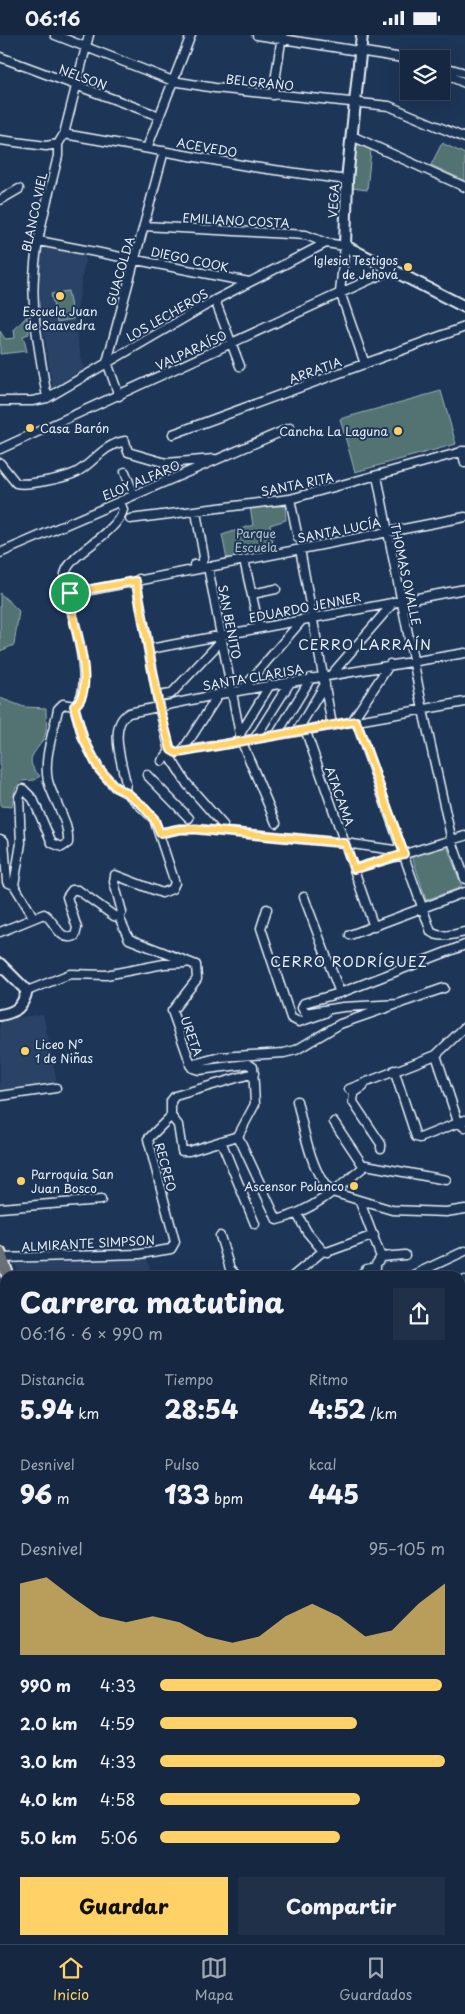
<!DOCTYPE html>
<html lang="es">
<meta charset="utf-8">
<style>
:root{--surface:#162841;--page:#1f3048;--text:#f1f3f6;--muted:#9ea6b1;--line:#35445a;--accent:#ffd166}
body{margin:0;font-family:"Playpen Sans",sans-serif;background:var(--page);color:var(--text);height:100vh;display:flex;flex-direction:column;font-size:19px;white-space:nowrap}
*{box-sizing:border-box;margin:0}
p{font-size:16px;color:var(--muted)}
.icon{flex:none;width:28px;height:28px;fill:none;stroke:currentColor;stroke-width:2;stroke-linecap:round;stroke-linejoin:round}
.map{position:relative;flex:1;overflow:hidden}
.details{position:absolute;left:0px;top:1236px;width:465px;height:674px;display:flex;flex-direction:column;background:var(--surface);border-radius:15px 15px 0 0;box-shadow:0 5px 20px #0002,0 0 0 1px var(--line)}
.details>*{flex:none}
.controls{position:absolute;left:400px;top:15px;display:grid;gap:10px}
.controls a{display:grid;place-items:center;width:50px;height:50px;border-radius:0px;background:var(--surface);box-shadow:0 5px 20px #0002,0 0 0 1px var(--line);font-size:25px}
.pin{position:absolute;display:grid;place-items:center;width:42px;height:42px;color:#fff;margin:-21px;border:2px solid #fff;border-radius:50%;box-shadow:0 1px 5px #0007}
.round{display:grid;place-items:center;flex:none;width:52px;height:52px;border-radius:0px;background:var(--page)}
.overview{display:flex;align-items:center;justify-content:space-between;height:85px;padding:0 20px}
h1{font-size:28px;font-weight:800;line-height:38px}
.metrics{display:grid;grid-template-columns:repeat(3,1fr);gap:8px;height:85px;padding:5px 20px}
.metrics div{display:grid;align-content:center}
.metrics b{font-size:25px;font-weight:800}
.metrics small{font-size:14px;font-weight:400}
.metrics p{font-size:14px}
.chart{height:140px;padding:10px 20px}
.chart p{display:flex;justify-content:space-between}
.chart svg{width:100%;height:90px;margin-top:5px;fill:var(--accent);opacity:.7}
.primary-button{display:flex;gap:10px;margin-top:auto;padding:10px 20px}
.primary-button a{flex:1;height:58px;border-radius:0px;background:var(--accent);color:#111;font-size:20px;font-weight:800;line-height:58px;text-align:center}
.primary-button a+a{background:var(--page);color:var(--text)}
ul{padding:0 20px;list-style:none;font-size:16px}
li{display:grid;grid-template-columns:80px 60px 1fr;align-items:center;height:38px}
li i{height:12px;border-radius:6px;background:var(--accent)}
.status{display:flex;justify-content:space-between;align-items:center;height:35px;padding:0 25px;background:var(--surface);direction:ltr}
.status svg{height:14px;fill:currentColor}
.dock{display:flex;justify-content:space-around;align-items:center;height:70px;border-top:1px solid var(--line);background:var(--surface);font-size:14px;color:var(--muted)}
.dock a{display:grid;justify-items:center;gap:2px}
.dock .current{color:var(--accent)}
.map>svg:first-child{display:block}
.built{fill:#2c4266}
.green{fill:#537373;stroke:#9eb2b6}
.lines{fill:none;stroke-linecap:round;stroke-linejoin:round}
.street-casing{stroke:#e8f1f8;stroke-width:11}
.secondary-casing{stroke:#e8f1f8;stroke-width:14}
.primary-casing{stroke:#e8f1f8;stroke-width:15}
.highway-casing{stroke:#e8f1f8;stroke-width:18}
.street{stroke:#1d3557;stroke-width:8}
.secondary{stroke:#1d3557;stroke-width:10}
.primary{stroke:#6b7074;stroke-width:11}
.highway{stroke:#6b7074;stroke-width:14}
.route-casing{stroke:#fff;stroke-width:10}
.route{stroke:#ffd166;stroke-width:6}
.poi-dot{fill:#ffd166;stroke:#1d3557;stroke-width:2}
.labels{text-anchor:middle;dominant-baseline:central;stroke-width:4;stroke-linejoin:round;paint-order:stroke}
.street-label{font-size:12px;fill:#e8f1f8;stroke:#1d3557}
.poi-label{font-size:12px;fill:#e8f1f8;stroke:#1d3557;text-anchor:end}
.park-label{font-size:12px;fill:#b4c5c9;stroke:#1d3557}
.neighbourhood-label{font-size:14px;letter-spacing:1px;fill:#e8f1f8;stroke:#1d3557}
</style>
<div class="status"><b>06:16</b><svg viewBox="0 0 49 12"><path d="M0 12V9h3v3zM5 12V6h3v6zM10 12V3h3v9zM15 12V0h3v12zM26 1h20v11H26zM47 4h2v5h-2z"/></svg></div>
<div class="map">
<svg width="465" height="1909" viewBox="0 0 465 1909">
<rect width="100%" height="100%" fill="#1d3557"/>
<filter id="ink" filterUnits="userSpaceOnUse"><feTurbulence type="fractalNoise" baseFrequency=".02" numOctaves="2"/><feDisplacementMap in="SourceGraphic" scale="10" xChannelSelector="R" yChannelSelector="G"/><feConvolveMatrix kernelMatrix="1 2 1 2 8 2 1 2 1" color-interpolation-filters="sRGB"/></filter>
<g filter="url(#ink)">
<path class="built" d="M41 209 86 218 75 290 84 337 53 356 43 292 37 231Z
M43 979 57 1047 0 1055V985Z
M147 1224 152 1241H20L15 1229Z
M5 1460V1674L2 1704 0 1461Z"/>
<path class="green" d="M442 108 465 119V146L431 130Z
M358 109 371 115 367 155 352 153 355 114Z
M68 256 73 284 57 287 51 259Z
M27 281 29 299 23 301 27 316 0 319V296L5 304 15 303 14 295Z
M441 356 456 409 355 437 340 384Z
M285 471 286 485 270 490 274 516 227 525 222 500 253 490 250 472Z
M0 558 19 576 14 610 0 616Z
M0 663 24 672 46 673C46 681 47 690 46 697 41 717 19 721 40 741L35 745 22 746 15 754 12 772 0 771Z
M447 811 462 852 426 865 412 821Z"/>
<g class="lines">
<g class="street-casing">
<path id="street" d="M55 0 173 46 215 53 389 71 465 103
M257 0 409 24
M0 22 159 81
M441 31 465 38
M449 41 465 48
M441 44 446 31
M273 60 282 0
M64 99 253 132 347 145
M352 101 465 152
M0 105 46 111 58 109
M147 113 191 0
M0 165 19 154
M144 191 306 200 326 208
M39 206 249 247
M215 265 240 331
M119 361 107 327 164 116
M47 363C41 323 31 281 34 241 36 200 49 160 58 121V109L64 99 89 0
M0 366H32L47 363 215 265 326 208 345 211 340 257 365 329
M173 399 465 292
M0 414 391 235
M462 416 465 428
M0 428 16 448C27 451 66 443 77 437 96 426 101 411 125 406L128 417 166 428 214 424
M125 437 134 460
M377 441 423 675 452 806 465 844
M290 464 298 503
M130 484 290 464 465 416
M300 514 332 690
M0 518 290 393
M244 525 259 592
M194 530 201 529 204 522 196 477
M208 532 241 705 276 788
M139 544 136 546 159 671 172 725 187 749 223 790
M70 559 465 482
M252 559 276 554
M150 614 465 554
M331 640 394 567
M242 655 303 584
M158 661 171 659 223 604
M74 671C96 656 74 587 69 566 69 563 70 561 70 558 69 551 63 548 65 539 70 517 115 501 123 475L120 466
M352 686 390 629
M356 686 431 897C441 904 454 899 465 897
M305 694 374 892
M297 696 325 649
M240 699 270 650
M277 699 311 643
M255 703 291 646
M171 715 175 718 465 667
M183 715 219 659
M162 726 171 715
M147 740 189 783
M124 757 126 749C123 730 107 690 129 678L220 659 465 618
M160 798 180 794H196L345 808 394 815 404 819
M0 804 4 806 7 847 14 850 21 808 19 762 23 754 33 764 52 808 62 812 68 808C70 787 53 765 48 746 43 723 54 696 58 674L63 669 74 671
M354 834 465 801
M14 850 34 883
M304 862 340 958
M267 874 261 893 291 983 299 987 325 978
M119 882 129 904 196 930 197 944 172 976 192 1033 199 1035 248 1029 253 1032 255 1069 238 1101 189 1116H182L178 1090 171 1081
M0 897 44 879C55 885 59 908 75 901L77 893 67 862 72 855H78L114 881 119 882 122 877 114 847 115 840 162 858 172 854 175 848 154 784 127 758 115 752 99 734 83 703 74 671
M350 900 465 857
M27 956 70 939 106 940 164 929 185 928
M399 969 343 972 305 978 302 973 304 968 340 958 465 910
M436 1020 458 1087 465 1093
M190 1030 220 1022 284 1018 296 1015 340 989 444 953
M394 1035 416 1102 420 1103 465 1085
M363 1052 354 1058 353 1067 381 1109V1113
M349 1054 436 1020 465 992
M0 1061 56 1053
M297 1066C303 1091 312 1142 332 1157L392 1175 446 1177 465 1174
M334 1087 364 1132
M238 1101 277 1185C311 1177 340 1152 366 1130L446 1145
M221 1106 255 1189
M360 1167 381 1222 368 1241
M0 1173 101 1165
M297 1179 307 1197 323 1216
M220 1201 230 1234 237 1241
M381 1222 405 1220
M2 1223 140 1219 171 1214 175 1207 148 1104 171 1081V1066L175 1061 254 1038
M293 1241 323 1216 327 1217 374 1200
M359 1241 367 1234 376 1232
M411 1241 465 1216
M460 1250 465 1245
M460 1278 465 1274
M460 1283 465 1285
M460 1304 465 1302
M460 1337 465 1335
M460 1359 465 1358
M0 1408 5 1407
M460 1752 465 1739
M460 1825 465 1824
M460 1877 465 1881
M344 1905 368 1909
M34 1909 39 1905"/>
</g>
<g class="secondary-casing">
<path id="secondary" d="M362 0 347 145 345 211 465 272
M0 929 27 956C22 972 17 977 0 980
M0 1312 5 1308
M460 1473 465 1475
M188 1905 189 1909
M323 1905 325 1909
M442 1905 461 1909"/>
</g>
<g class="primary-casing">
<path id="primary" d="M0 1218 8 1241
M0 1324 5 1339"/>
</g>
<g class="highway-casing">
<path id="highway" d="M460 1396 465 1395
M460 1410 465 1409"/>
</g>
<use href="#street" class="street"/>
<use href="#secondary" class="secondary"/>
<use href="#primary" class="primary"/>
<use href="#highway" class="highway"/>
</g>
</g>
<g class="lines" filter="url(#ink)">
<g class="route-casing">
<path id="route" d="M136 546 159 671 171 715 176 718 356 686 404 819 354 834 345 808 196 794H180L160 798 154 784 142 770 127 758 115 752 99 734 83 703 74 671C99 655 71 585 69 561L70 558Z"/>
</g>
<use href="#route" class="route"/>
</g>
<g class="poi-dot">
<circle cx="408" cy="232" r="5"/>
<circle cx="60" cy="261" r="5"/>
<circle cx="30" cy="393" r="5"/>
<circle cx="398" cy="396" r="5"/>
<circle cx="25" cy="1016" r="5"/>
<circle cx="21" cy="1146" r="5"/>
<circle cx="354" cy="1151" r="5"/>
</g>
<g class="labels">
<g class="street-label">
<text transform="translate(83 42) rotate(20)">NELSON</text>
<text transform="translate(260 47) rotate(6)">BELGRANO</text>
<text transform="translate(207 112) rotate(10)">ACEVEDO</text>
<text transform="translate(333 166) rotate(-87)">VEGA</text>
<text transform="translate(34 177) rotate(-78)">BLANCO VIEL</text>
<text transform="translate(236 185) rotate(3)">EMILIANO COSTA</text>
<text transform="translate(190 224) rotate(12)">DIEGO COOK</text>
<text transform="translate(120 236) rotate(-74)">GUACOLDA</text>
<text transform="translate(167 280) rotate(-30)">LOS LECHEROS</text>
<text transform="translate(191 315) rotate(-25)">VALPARAÍSO</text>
<text transform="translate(315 335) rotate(-20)">ARRATIA</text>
<text transform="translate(141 445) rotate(-23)">ELOY ALFARO</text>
<text transform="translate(297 449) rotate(-12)">SANTA RITA</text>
<text transform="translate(339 495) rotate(-11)">SANTA LUCÍA</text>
<text transform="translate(406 539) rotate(78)">THOMAS OVALLE</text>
<text transform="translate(305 572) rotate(-11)">EDUARDO JENNER</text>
<text transform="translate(230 587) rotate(79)">SAN BENITO</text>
<text transform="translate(253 642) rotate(-10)">SANTA CLARISA</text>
<text transform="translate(340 761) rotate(70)">ATACAMA</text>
<text transform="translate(192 1001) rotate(70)">URETA</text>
<text transform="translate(166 1132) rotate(75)">RECREO</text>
<text transform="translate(88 1208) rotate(-3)">ALMIRANTE SIMPSON</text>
</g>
<g class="poi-label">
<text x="398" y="225">Iglesia Testigos<tspan x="398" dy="14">de Jehová</tspan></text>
<text x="60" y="276" text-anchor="middle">Escuela Juan<tspan x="60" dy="14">de Saavedra</tspan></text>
<text x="40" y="393" text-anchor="start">Casa Barón</text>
<text x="388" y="396">Cancha La Laguna</text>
<text x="35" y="1009" text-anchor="start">Liceo N°<tspan x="35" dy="14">1 de Niñas</tspan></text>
<text x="31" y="1139" text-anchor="start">Parroquia San<tspan x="31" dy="14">Juan Bosco</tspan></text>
<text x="344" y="1151">Ascensor Polanco</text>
</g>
<g class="park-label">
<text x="256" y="498">Parque<tspan x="256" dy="14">Escuela</tspan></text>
</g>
<g class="neighbourhood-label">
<text x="365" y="609">CERRO LARRAÍN</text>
<text x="349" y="926">CERRO RODRÍGUEZ</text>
</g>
</g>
</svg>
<div class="controls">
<a><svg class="icon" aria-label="layers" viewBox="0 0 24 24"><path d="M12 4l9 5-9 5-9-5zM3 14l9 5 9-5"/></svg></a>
</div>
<div class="pin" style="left:70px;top:558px;background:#1e9e55"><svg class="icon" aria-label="arrive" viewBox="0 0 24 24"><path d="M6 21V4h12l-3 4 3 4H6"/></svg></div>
<section class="details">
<div class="overview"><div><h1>Carrera matutina</h1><p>06:16 · 6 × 990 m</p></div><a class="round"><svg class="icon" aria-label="share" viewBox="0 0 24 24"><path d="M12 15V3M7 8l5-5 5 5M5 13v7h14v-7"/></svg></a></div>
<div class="metrics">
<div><p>Distancia</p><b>5.94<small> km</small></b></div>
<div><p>Tiempo</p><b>28:54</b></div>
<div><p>Ritmo</p><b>4:52<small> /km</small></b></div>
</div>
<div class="metrics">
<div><p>Desnivel</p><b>96<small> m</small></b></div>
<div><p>Pulso</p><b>133<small> bpm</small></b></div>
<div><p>kcal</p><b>445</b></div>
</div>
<div class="chart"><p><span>Desnivel</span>95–105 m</p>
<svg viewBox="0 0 160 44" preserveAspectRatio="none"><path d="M0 44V9L10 6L20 16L30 25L40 28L50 25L60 28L70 35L80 38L90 35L100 25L110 19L120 25L130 35L140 32L150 19L160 9V44z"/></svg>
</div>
<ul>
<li><b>990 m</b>4:33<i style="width:99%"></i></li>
<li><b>2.0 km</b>4:59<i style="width:69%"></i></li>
<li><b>3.0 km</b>4:33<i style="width:100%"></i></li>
<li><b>4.0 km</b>4:58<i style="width:70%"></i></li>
<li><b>5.0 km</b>5:06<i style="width:63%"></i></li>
</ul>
<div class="primary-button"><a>Guardar</a><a>Compartir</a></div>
</section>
</div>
<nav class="dock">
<a class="current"><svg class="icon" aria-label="home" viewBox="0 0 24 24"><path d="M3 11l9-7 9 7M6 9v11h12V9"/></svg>Inicio</a>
<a><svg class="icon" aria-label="map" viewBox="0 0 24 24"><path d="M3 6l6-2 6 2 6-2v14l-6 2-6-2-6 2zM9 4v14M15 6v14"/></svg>Mapa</a>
<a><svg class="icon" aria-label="saved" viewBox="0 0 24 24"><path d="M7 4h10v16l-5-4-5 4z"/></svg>Guardados</a>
</nav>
